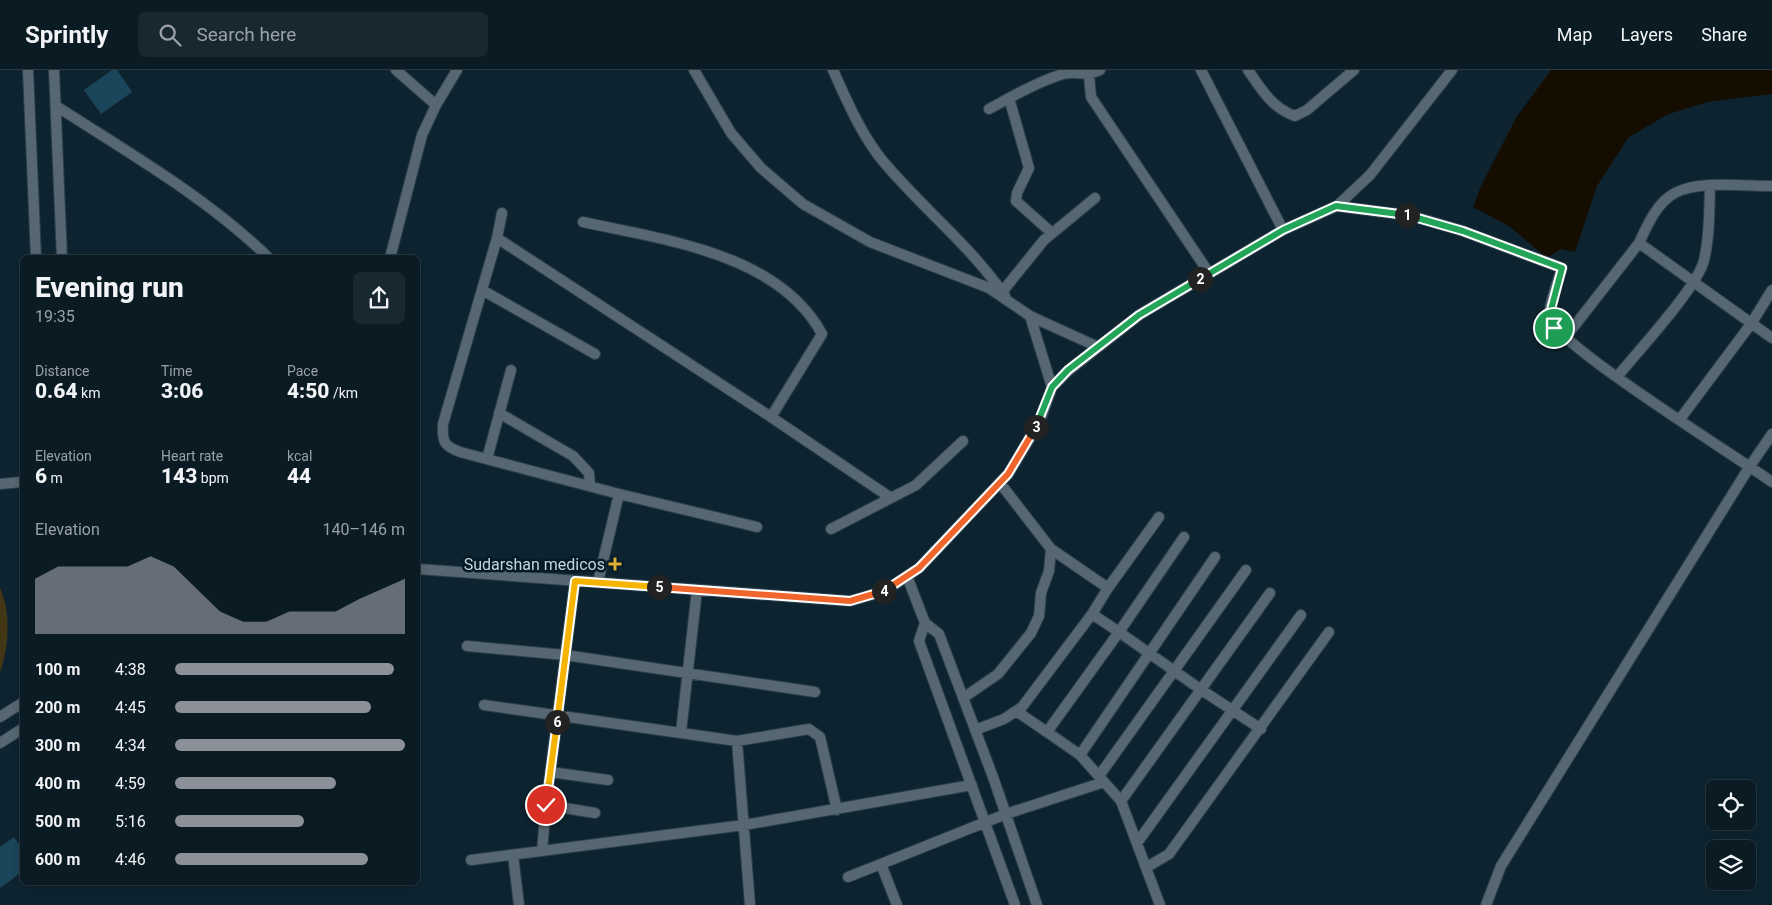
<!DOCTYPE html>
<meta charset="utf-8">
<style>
:root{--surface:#0a1b24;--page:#182831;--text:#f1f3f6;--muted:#99a1a6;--line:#2a3941;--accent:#8c9099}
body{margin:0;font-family:Roboto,sans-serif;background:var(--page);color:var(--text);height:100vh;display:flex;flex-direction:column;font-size:19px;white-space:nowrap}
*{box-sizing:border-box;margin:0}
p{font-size:16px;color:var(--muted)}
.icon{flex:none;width:28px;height:28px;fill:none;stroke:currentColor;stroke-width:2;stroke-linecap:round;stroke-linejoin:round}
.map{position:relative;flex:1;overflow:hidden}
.panel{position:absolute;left:20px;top:185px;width:400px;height:630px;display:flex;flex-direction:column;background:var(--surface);border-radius:8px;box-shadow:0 2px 8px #0003,0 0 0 1px var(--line)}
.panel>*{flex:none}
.buttons{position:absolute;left:1706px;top:710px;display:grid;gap:10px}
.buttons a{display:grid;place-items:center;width:50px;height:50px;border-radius:8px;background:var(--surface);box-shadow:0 2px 8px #0003,0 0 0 1px var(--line);font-size:25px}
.pin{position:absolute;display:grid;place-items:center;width:42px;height:42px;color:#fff;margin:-21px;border:2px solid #fff;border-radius:50%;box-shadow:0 1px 5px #0007}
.km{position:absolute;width:25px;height:25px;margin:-12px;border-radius:50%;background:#222;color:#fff;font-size:14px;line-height:25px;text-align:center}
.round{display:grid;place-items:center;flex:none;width:52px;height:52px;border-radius:8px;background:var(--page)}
.headline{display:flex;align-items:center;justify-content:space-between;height:85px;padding:0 15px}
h1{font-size:28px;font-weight:800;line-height:38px}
.stats{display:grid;grid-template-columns:repeat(3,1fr);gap:8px;height:85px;padding:5px 15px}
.stats div{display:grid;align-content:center}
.stats b{font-size:21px;font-weight:800}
.stats small{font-size:14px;font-weight:400}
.stats p{font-size:14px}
.chart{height:140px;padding:10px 15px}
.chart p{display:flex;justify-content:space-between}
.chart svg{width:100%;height:90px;margin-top:5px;fill:var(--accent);opacity:.7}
ul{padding:0 15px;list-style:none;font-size:16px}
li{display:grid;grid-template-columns:80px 60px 1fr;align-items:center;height:38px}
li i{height:12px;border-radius:6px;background:var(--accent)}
header{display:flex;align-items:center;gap:30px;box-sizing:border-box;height:70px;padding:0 25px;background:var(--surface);border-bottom:1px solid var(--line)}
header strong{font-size:24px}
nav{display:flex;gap:28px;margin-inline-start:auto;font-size:18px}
.search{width:350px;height:45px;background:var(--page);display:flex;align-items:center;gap:12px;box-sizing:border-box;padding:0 18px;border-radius:8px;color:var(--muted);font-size:19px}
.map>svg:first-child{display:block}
.green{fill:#433615}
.water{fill:#150d00}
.building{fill:#1b455a}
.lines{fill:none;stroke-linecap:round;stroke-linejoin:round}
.minor-casing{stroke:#2b404c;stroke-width:12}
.minor{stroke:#566772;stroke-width:10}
.split-1-casing{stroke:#fff;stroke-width:10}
.split-2-casing{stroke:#fff;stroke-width:10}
.split-3-casing{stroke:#fff;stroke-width:10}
.split-4-casing{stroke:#fff;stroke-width:10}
.split-5-casing{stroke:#fff;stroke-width:10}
.split-6-casing{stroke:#fff;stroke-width:10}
.split-7-casing{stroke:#fff;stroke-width:10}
.split-1{stroke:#22a559;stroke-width:6}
.split-2{stroke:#22a559;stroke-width:6}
.split-3{stroke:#22a559;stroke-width:6}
.split-4{stroke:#f0652b;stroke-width:6}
.split-5{stroke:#f0652b;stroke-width:6}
.split-6{stroke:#f5b400;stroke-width:6}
.split-7{stroke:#f5b400;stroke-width:6}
.poi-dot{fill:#ddb133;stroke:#041a26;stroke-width:2}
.labels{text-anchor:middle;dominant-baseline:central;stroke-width:5;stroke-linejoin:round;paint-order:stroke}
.poi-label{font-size:16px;fill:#c6d4dc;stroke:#041a26;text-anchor:end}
</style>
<header>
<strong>Sprintly</strong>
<div class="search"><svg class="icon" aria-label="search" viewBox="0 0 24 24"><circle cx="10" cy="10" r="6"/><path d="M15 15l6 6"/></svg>Search here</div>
<nav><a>Map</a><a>Layers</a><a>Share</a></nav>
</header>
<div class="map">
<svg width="1772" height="835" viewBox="0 0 1772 835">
<rect width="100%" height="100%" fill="#0d2430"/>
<path class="green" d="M0 518C11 542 9 577 0 602Z"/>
<path class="water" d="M1551 0H1772V24L1707 32 1666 45 1628 68 1597 116 1575 182 1561 179 1547 188 1509 156 1473 137 1481 116 1516 48Z"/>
<path class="building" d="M112 0H117L132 22 101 44 84 20Z
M14 767 22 779V802L0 818V777Z"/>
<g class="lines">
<g class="minor-casing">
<path id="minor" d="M28 0 36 188
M54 0 62 188
M396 0 436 35
M694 0 731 63 761 98 803 134 870 172 989 218 1030 246 1098 277
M833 0C847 31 861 64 882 90 921 137 971 176 1005 226
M1201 0 1283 160
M1248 0C1261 19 1272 38 1295 46L1307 40 1354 0
M1089 5 1091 27 1209 203
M1009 28 1029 98 1017 123 1016 131 1052 163
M56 36C129 83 206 127 269 188
M989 39C1013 26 1037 12 1063 4 1079 0 1083 8 1100 0
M1337 136 1412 146 1463 161 1562 198C1558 211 1549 234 1549 246 1550 271 1742 390 1772 412
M502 143 497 168 443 354C442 372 444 376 460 382L619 424 598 512
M583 152C664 170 778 183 822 264L771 347 891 428
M497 168 771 347
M1639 173C1647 156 1657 132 1675 123 1698 110 1745 116 1772 116
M390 188 422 65 436 35 457 0
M482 220 595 284
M1002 222 1044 170 1095 128
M1030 246 1052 317
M1565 268 1639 173 1772 268
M1617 307C1637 282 1698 217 1704 190 1710 166 1709 141 1710 117
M499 343 573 386 589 403 590 416
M1680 349 1751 254 1772 220
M487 389 511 300
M0 414 22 412
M619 424 757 457
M831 459 916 415 963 371
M1051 479 1108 518 1092 544 1119 562 1184 467
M418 499 850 531 885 521 919 498 1008 404 1039 353 1052 317 1068 301 1139 245 1283 160 1337 136 1370 105 1452 0
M907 506 925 553 939 564 993 707 1037 835
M1108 518 1159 447
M925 553 919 571 1015 835
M467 576 565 585 815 622
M963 628 998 604 1031 563 1039 546 1041 523 1049 501 1051 479 1000 413
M484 635 737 671 809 659 820 667 837 740
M1016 641 1047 662
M0 647 22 633
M975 660 1004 649 1022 637 1092 544
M681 662 697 520
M737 671 750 835
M0 673 22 659
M1080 685 1215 487
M550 702 608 710
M1099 706 1246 500
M1121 731 1270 523
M546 735 595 743
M1137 773 1301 545
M542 781 546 735 575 511
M513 785 519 835
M471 790 744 755 972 715
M1147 797 1169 784 1329 562
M848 807 881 794
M897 835 881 794 1006 744 1104 712
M1160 835 1121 731 1080 685 1047 662 1119 562 1200 619 1261 659
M1486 835 1501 796 1750 396 1772 364"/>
</g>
<use href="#minor" class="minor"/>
</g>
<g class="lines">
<g class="split-1-casing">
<path id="split-1" d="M1407 145 1463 161 1562 198 1549 247 1554 258"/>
</g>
<g class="split-2-casing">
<path id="split-2" d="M1200 209 1283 160 1336 136 1407 145"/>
</g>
<g class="split-3-casing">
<path id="split-3" d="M1036 357 1052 317 1068 300 1139 245 1200 209"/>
</g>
<g class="split-4-casing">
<path id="split-4" d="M884 521 919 498 1008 404 1036 357"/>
</g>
<g class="split-5-casing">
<path id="split-5" d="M659 517 850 531 884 521"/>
</g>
<g class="split-6-casing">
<path id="split-6" d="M557 652 575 511 659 517"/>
</g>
<g class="split-7-casing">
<path id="split-7" d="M546 735 557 652"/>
</g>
<use href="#split-1" class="split-1"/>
<use href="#split-2" class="split-2"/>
<use href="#split-3" class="split-3"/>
<use href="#split-4" class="split-4"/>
<use href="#split-5" class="split-5"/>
<use href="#split-6" class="split-6"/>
<use href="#split-7" class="split-7"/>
</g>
<path class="poi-dot" d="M612.5 486.5h5v5h5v5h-5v5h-5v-5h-5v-5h5z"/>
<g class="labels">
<g class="poi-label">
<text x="605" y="494">Sudarshan medicos</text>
</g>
</g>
</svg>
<div class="buttons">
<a><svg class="icon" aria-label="locate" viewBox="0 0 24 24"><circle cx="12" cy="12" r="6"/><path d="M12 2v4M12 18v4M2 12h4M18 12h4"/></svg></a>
<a><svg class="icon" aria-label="layers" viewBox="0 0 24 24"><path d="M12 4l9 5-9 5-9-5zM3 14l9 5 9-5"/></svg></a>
</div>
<div class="pin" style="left:1554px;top:258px;background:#1e9e55"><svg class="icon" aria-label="arrive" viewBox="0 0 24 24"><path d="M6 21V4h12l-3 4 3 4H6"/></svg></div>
<div class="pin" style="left:546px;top:735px;background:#d93025"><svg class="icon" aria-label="check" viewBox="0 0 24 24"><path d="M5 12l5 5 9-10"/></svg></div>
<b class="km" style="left:1407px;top:145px">1</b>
<b class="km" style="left:1200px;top:209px">2</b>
<b class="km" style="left:1036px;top:357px">3</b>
<b class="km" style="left:884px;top:521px">4</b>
<b class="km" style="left:659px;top:517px">5</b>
<b class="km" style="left:557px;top:652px">6</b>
<section class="panel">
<div class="headline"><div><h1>Evening run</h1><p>19:35</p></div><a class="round"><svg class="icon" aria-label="share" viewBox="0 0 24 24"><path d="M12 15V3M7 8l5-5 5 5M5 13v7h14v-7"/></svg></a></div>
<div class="stats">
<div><p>Distance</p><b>0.64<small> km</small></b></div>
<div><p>Time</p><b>3:06</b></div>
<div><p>Pace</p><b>4:50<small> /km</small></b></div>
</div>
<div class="stats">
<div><p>Elevation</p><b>6<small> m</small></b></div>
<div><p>Heart rate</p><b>143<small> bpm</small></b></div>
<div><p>kcal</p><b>44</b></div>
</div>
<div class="chart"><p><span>Elevation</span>140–146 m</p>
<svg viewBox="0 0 160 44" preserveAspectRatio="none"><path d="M0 44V17L10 11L20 11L30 11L40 11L50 6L60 11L70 22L80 33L90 38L100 38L110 33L120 33L130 33L140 27L150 22L160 17V44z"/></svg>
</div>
<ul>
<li><b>100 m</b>4:38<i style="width:95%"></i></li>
<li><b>200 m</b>4:45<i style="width:85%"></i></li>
<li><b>300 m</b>4:34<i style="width:100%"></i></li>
<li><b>400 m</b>4:59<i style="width:70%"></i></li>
<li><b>500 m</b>5:16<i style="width:56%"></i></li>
<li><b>600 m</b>4:46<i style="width:84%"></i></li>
</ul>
</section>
</div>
